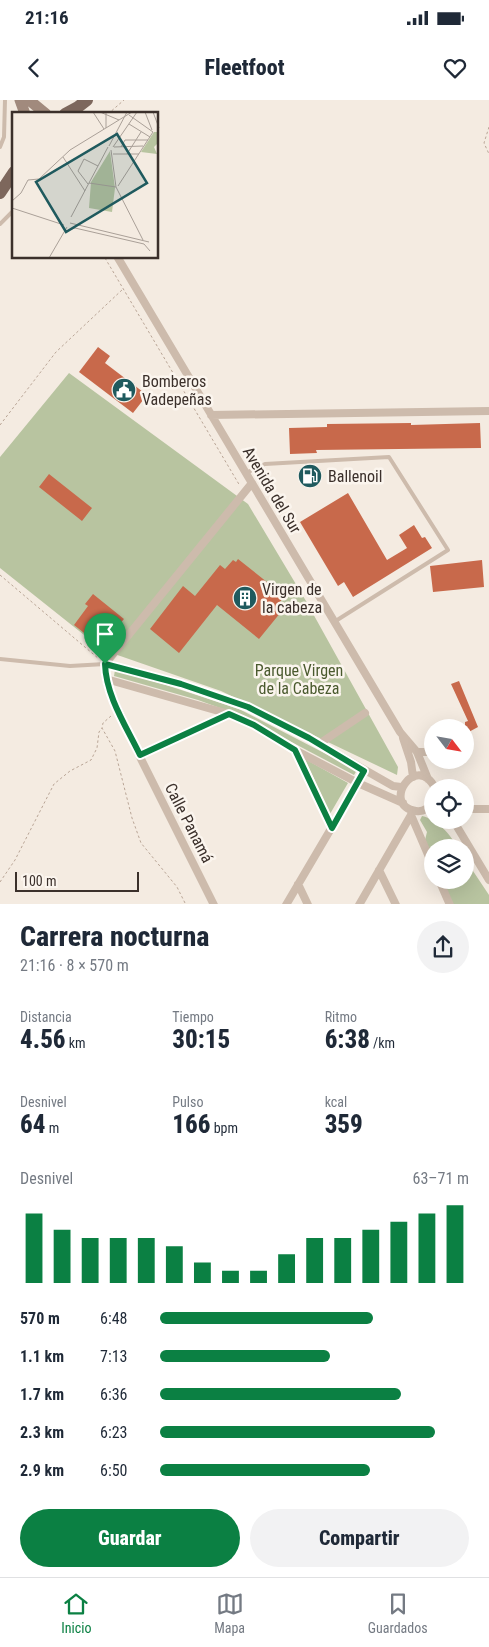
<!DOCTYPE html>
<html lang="es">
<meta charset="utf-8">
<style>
:root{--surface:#fff;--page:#f2f2f3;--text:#1f2937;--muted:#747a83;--line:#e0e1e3;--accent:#0b8043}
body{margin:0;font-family:"Roboto Condensed",sans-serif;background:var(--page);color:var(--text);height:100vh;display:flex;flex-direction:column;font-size:19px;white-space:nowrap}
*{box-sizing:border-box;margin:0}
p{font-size:16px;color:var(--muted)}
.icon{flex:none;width:28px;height:28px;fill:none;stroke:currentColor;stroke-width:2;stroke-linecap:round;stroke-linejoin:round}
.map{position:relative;height:804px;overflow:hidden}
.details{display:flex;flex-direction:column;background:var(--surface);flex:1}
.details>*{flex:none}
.needle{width:32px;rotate:121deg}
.fabs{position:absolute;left:424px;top:619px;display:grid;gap:10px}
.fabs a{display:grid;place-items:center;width:50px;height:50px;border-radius:50%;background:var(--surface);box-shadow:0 5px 20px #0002;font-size:25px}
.scale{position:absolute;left:15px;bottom:12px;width:124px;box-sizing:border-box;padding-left:5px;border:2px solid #3b302b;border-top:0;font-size:14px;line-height:18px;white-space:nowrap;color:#3b302b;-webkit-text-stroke:4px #fbf5ee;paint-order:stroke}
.pin{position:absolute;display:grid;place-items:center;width:42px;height:42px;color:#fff;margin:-51px -21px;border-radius:50% 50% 50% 0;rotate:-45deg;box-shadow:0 0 5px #0007}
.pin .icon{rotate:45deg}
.round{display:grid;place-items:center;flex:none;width:52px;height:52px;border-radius:26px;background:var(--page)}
.summary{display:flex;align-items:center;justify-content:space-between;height:85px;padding:0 20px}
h1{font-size:28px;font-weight:800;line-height:38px}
.stats{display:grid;grid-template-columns:repeat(3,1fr);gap:8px;height:85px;padding:5px 20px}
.stats div{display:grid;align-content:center}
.stats b{font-size:25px;font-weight:800}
.stats small{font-size:14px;font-weight:400}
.stats p{font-size:14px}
.chart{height:140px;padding:10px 20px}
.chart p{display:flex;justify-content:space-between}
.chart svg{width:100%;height:90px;margin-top:5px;stroke:var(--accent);stroke-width:6}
.cta{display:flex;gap:10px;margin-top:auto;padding:10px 20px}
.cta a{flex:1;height:58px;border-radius:30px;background:var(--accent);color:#fff;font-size:20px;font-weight:800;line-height:58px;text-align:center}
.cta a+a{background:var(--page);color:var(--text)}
ul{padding:0 20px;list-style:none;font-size:16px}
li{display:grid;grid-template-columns:80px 60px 1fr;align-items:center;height:38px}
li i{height:12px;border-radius:6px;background:var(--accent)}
.status{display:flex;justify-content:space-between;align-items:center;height:35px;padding:0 25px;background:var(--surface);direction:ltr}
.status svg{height:14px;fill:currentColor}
header{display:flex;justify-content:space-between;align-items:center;height:65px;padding:0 20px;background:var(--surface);font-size:22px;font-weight:800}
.tab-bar{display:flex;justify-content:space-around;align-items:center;height:70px;border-top:1px solid var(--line);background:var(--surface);font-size:14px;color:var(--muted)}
.tab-bar a{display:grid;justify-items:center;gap:2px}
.tab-bar .on{color:var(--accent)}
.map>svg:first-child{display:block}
.green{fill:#b8c4a0}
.building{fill:#c8694b}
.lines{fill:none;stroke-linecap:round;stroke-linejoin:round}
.path{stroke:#b9a596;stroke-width:1;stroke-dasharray:2.5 2.5;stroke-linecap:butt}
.lane{stroke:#cdbbac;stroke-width:4}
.street{stroke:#cdbbac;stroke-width:8}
.secondary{stroke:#a18a7d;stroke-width:11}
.primary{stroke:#7d675c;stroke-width:12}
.route-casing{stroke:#fff;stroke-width:10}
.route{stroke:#0b8043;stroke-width:6}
.labels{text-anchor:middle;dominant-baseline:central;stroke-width:5;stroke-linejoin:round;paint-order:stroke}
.poi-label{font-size:16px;fill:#3b302b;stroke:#fbf5ee;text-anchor:start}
.street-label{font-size:16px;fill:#3b302b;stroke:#fbf5ee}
.park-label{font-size:16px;fill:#4a5a2e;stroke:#fbf5ee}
.inset-road{fill:none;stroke:#aaa098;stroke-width:1}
.view{fill:#1f5a5e;fill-opacity:0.15;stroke:#1f5a5e;stroke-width:2.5}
.inset-edge{fill:none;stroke:#3b302b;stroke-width:2.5}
</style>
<div class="status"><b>21:16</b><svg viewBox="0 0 49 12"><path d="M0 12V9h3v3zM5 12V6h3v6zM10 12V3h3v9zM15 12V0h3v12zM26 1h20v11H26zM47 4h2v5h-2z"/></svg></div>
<header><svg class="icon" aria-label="back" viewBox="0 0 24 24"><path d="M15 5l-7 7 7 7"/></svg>Fleetfoot<svg class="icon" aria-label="heart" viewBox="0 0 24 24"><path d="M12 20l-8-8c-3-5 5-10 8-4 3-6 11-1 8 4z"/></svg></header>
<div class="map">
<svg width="489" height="805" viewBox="0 0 489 805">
<rect width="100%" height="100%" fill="#f4ebe1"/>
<path class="green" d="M69 273 248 404 306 501 398 667 397 675 221 591 103 550 0 468V357Z
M115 570 166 585 239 609 357 670 354 675 242 616 198 600 114 576Z
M305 659 348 683 330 714Z
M422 716C439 720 449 734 458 747L432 748V765L425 740 427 732 420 720Z
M465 759 489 795V804H450L439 780H465Z"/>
<path class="building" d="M98 247 110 256 105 263 147 295 133 313 79 272Z
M411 323V325L480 323 481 348 316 350 317 353 290 354 289 328 327 327V324Z
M49 374 92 408 82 421 39 387Z
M348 393 387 460 407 448 399 435 414 425 422 438 425 437 432 448 353 497 344 482 338 486 300 422Z
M238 459 282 494 280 497 282 499 276 508 281 512 259 539 217 505 179 553 150 529 183 486 195 496 220 465 225 469 233 460 236 462Z
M482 460 484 487 433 492 430 466Z
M93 494 124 519 116 528 112 525 98 544 74 525 88 506 85 504Z
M459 581 478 627 465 634V622L468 621 451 584Z"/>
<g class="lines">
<path class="path" d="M108 14 124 0
M489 27 484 43 489 54
M105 158 240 386
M0 325 56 252 123 189
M0 475 99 559
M111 616 103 623 102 628 115 651 132 718 141 743 177 787 186 805
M0 782 15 760 54 684 70 671 91 660 97 648 99 632 102 628"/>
<path class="lane" d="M0 47 4 37 5 0
M0 124 14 110
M246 373 265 364 389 357 448 450 334 522
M0 559 70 566 105 564"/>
<path class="street" d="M118 158 400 632 417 652 428 679
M211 315 489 311
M252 383 105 564 106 579 229 614 254 625 295 650 358 683 403 703
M105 564 181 584 248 607 309 638 393 686 401 687
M106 579 109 590 139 655 214 805
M403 638 411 662 413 677
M319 644 365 613
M295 650 332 728
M417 652H432
M139 655 229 614
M432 703C428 709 423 712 416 711 380 706 416 651 435 688
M465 709H489
M411 715 432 764
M453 720 489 780
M379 770 396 805
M439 780 450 805
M298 784 308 805
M286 805 365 671
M359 805 411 715 412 710"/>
<path class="secondary" d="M20 0 25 14
M29 0 46 14"/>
<path class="primary" d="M65 14 78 7 87 0
M0 93 14 72"/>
</g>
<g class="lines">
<g class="route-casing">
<path id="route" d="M105 564 181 584 248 607 309 638 364 671 332 728 295 650 254 625 229 614 140 655C126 626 106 596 105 564Z"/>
</g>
<use href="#route" class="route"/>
</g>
<defs>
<g id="civic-disc" transform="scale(1.25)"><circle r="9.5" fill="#1f5a5e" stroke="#fbf5ee"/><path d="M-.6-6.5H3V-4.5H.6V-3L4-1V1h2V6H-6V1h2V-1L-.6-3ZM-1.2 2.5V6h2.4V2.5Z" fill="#fff"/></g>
<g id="fuel-disc" transform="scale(1.25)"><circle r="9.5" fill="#1f5a5e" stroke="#fbf5ee"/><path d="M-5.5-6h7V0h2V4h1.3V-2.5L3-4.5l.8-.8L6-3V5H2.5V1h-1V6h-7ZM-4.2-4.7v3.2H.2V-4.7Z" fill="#fff"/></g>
<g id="building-disc" transform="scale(1.25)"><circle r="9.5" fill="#1f5a5e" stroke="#fbf5ee"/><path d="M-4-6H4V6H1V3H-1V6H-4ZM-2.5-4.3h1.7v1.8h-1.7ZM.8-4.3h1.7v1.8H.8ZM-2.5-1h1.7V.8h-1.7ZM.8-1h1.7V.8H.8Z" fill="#fff"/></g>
</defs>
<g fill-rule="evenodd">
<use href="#civic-disc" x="124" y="290"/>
<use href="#fuel-disc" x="310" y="376"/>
<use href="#building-disc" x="245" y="498"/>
</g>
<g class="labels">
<g class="poi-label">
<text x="142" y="281">Bomberos<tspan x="142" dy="18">Vadepeñas</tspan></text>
<text x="328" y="376">Ballenoil</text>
<text x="262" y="489">Virgen de<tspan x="262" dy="18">la cabeza</tspan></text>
</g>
<g class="street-label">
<text transform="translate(272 390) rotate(59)">Avenida del Sur</text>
<text transform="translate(189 723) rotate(63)">Calle Panamá</text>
</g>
<g class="park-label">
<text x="299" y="570">Parque Virgen<tspan x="299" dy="18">de la Cabeza</tspan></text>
</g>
</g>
<g transform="translate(12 12)">
<rect width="146" height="146" fill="#f4ebe1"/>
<path d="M142 20H146V31L142 35 145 42 129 40ZM98 39 103 76 100 100 77 96 79 70Z" fill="#b8c4a0"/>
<path class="inset-road" d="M81 0 92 17M88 0 107 8M94 0V16M133 0 140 18M141 0 147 16M117 3 141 20M117 12 138 25M97 34 115 0M101 35 125 0M102 35 131 34M109 35 113 28H136M99 38 104 75 131 128M101 42H127M115 42 129 20M51 45 73 79M77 71 104 75M76 72 66 59 72 47 86 54M106 74 141 20M0 89 9 81 16 68 27 67 58 38 120 0M0 96 52 113M59 105 96 35M58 111 137 130M54 119 63 116 132 132 138 139M37 146 55 115"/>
<path class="view" d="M105 22 135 71 54 120 24 70Z"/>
<rect width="146" height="146" class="inset-edge"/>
</g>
</svg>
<div class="fabs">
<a><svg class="needle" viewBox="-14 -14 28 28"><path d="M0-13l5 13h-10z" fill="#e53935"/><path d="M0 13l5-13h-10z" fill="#747a83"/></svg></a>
<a><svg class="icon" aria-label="locate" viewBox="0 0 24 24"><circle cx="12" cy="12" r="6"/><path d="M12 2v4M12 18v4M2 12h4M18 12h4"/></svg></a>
<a><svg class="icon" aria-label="layers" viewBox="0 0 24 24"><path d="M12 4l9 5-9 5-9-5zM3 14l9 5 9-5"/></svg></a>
</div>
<div class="scale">100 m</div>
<div class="pin" style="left:105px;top:564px;background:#1e9e55"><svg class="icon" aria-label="arrive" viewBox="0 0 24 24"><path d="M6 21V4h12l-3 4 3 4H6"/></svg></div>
</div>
<section class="details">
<div class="summary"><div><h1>Carrera nocturna</h1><p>21:16 · 8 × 570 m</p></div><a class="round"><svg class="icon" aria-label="share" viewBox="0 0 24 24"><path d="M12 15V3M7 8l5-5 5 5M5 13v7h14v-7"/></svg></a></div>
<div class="stats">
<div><p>Distancia</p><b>4.56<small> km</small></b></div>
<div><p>Tiempo</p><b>30:15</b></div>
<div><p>Ritmo</p><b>6:38<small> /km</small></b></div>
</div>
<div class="stats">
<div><p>Desnivel</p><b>64<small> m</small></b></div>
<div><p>Pulso</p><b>166<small> bpm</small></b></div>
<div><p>kcal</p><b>359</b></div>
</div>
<div class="chart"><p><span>Desnivel</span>63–71 m</p>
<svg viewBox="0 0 160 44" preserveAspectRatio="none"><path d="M5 44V10M15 44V18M25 44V22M35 44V22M45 44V22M55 44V26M65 44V34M75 44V38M85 44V38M95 44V30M105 44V22M115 44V22M125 44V18M135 44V14M145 44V10M155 44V6"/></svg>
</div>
<ul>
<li><b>570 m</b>6:48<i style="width:69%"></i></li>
<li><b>1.1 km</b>7:13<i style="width:55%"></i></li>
<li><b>1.7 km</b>6:36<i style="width:78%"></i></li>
<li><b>2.3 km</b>6:23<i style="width:89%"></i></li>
<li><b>2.9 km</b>6:50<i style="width:68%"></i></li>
</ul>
<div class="cta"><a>Guardar</a><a>Compartir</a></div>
</section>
<nav class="tab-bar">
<a class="on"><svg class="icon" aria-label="home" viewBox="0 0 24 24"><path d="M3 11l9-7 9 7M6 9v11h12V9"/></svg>Inicio</a>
<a><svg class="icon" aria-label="map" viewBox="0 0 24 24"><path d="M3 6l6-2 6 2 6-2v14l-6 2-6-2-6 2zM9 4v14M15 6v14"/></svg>Mapa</a>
<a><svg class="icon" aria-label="saved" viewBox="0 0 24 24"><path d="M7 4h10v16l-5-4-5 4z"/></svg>Guardados</a>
</nav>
